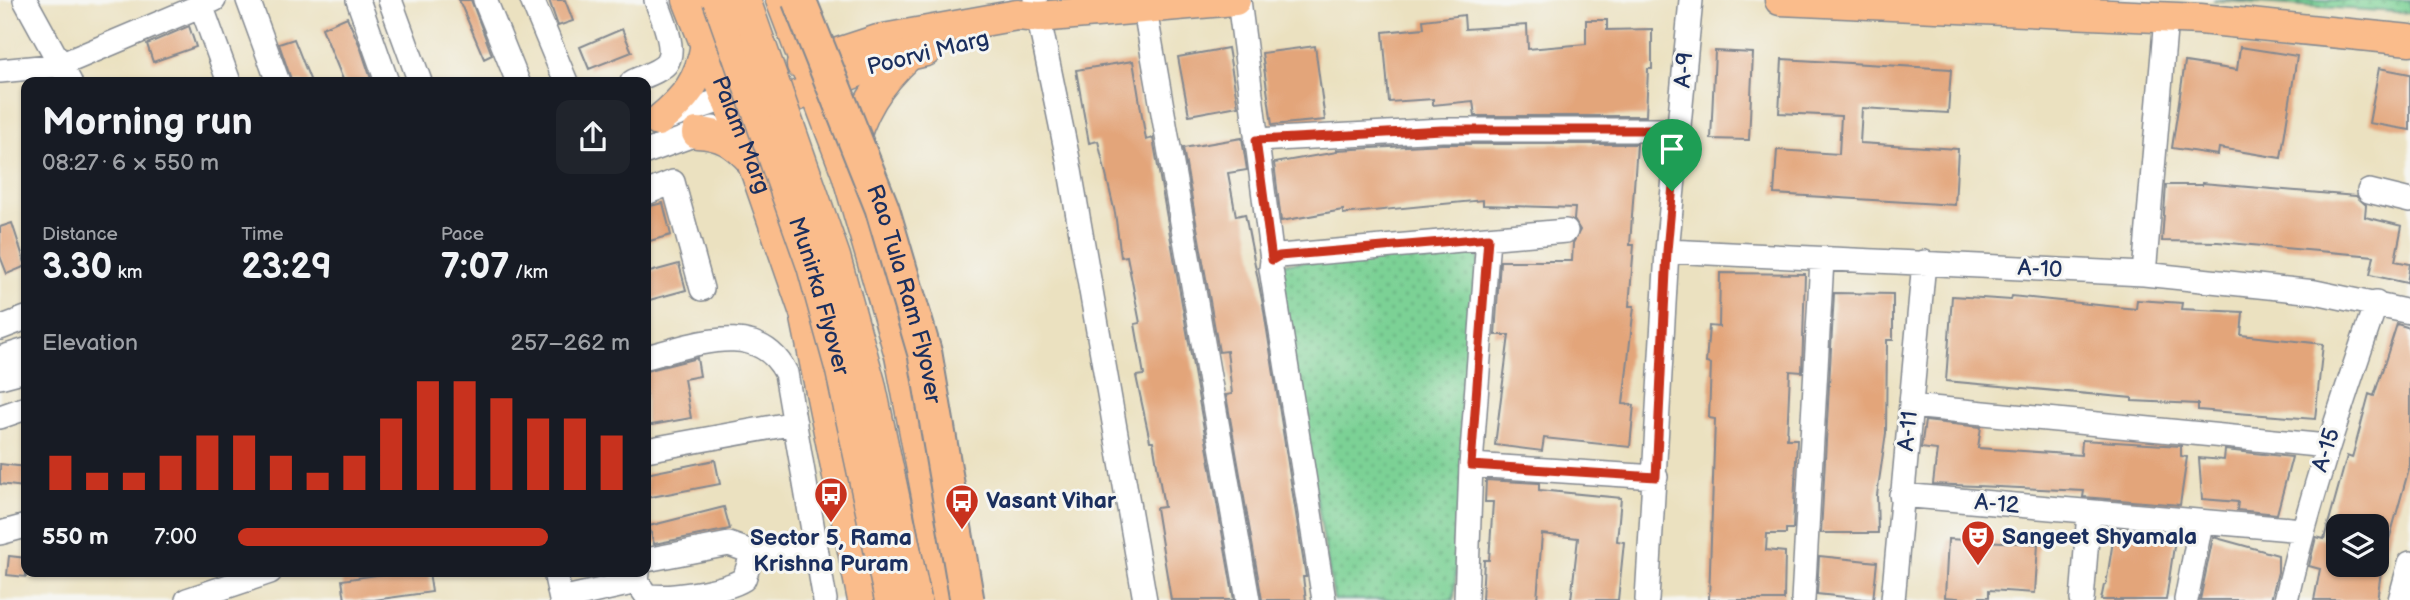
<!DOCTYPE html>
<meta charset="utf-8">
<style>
:root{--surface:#171b24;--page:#20242c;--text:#f1f3f6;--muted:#9ea1a6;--accent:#c8321e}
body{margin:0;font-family:"Balsamiq Sans",sans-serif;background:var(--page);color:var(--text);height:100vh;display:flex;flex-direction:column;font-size:26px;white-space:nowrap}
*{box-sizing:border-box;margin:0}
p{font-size:23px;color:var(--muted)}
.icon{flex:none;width:38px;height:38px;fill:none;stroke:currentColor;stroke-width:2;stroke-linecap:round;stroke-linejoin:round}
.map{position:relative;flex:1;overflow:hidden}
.panel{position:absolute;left:21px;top:77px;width:630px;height:500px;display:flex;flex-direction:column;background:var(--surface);border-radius:14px;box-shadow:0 2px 5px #0004}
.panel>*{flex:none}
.buttons{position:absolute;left:2326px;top:514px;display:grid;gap:14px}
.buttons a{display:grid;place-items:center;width:63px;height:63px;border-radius:14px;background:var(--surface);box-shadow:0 2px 5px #0004;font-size:35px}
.pin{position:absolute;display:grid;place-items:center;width:60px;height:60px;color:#fff;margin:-72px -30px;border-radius:50% 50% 50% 0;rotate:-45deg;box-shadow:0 0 7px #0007}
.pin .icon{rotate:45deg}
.round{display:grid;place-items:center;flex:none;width:74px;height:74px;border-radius:14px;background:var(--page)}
.head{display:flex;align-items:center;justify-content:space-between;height:119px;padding:0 21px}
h1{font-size:38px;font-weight:700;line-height:52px}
.figures{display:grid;grid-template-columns:repeat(3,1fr);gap:10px;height:119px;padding:7px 21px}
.figures div{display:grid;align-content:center}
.figures b{font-size:35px;font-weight:700}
.figures small{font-size:19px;font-weight:400}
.figures p{font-size:19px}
.chart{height:196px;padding:14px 21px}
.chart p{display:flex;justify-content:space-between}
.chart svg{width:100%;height:126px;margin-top:7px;stroke:var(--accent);stroke-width:6}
ul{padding:0 21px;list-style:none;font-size:23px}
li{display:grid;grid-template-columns:112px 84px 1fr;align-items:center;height:52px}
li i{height:18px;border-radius:9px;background:var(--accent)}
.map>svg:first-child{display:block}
.park{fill:url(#park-dots);stroke:#4c807a;stroke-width:2}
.building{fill:#e3a57a;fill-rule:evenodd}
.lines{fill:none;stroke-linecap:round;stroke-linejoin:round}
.minor-casing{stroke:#83888f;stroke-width:26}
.major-casing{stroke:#83888f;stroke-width:33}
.minor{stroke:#fff;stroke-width:23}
.major{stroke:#fabc8b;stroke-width:30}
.major-bridge-casing{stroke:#83888f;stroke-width:33;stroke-linecap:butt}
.highway-bridge-casing{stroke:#83888f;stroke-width:37;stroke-linecap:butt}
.major-bridge{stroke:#fabc8b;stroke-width:30}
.highway-bridge{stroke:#fabc8b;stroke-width:33}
.route-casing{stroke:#fff;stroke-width:14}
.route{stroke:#c8321e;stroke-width:9}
.labels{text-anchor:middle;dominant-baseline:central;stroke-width:6;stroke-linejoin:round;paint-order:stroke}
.street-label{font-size:23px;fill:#1b2f5e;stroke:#f6f6f2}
.poi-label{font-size:23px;font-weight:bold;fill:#1b2f5e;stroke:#f6f6f2;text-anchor:start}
</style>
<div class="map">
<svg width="2410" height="600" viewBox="0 0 2410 600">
<defs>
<pattern id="park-dots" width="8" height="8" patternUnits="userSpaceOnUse" patternTransform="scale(1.75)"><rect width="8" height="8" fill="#7cd195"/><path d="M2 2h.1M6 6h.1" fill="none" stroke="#65aa7d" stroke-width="1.8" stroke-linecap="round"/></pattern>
</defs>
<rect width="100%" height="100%" fill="#f6f6f2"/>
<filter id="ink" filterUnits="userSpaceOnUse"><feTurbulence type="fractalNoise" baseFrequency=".0143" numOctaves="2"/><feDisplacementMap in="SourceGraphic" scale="14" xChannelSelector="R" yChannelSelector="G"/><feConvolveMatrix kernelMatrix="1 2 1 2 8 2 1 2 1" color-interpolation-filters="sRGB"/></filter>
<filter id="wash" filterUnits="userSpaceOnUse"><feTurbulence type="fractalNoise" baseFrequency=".00686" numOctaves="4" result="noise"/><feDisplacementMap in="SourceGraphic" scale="28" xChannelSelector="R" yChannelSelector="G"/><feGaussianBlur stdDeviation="1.57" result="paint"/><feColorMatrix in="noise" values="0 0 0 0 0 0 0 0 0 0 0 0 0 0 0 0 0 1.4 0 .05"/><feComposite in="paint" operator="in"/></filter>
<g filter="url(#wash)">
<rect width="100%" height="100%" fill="#ebe1c0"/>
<path class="park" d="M2213 0H2410V13Z
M1480 246 1454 600H1334L1276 264Z"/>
<g id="blocks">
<path class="building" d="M459 0H471L492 55 484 59Z
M549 0H565L573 21 558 26Z
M1464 15 1465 29 1527 25 1528 49 1586 44V20H1607V30L1652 29V69H1648L1646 116H1475L1473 101 1433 105V99L1389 102 1383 32 1424 28 1423 20Z
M347 17 360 46 372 82H344L322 28Z
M189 26 196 47 153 62 147 44Z
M622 29 632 52 589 69 580 47Z
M294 39 311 82H292L279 44Z
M1315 46 1325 120 1272 125 1262 53Z
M2240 47 2297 56 2281 158 2219 148 2218 155 2172 148 2185 62 2237 70Z
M1228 48 1238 106 1189 115 1178 57Z
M1715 51 1753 53 1749 140 1711 139Z
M1782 59 1951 69 1948 113 1862 108 1860 143 1958 149 1955 205 1774 194 1777 150 1839 154 1841 116 1779 113Z
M1133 61 1146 140 1153 138 1234 600H1171L1156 508 1164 507 1153 441H1150L1136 376 1144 375 1135 324 1140 323 1127 256 1121 257 1115 213 1098 141 1089 143 1076 70Z
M2379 68 2410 74V130L2369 123Z
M1242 138 1247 170 1228 173 1236 216 1245 214 1263 305 1306 577H1303L1306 600H1262L1226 395 1232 394 1227 351 1219 352 1183 148Z
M1442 144H1637L1630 245H1634L1629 306H1634L1623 404 1634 405 1630 447 1544 438 1542 451 1495 445 1509 335H1495L1500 261H1572L1573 243 1580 230 1574 220 1575 208 1483 205V200L1343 214V210L1281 221 1274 163 1337 152V150Z
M2202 183 2356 196 2366 205 2365 217 2402 226 2395 261 2410 264 2407 283 2370 275 2374 256 2218 242 2162 241 2166 185H2202Z
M663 203 671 235 646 242V207Z
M12 223 26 266 7 274 0 256V227Z
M679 264 686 290 646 301V273Z
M1720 273 1805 274 1802 372 1790 371 1787 439H1797L1793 529H1786V534H1767L1766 550 1785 552 1784 600H1709L1715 419 1709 418 1711 364 1706 363 1709 326 1719 327Z
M1834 293 1893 294V340H1887L1886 433 1877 495 1878 533H1821Z
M1952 296 2011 300 2012 296 2136 309 2137 300 2182 303 2181 309 2243 312 2241 335 2323 344 2315 419 2198 410V404L2132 401V398L1946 381Z
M2397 324 2410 328V465L2382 565 2377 600H2314L2320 569 2309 566 2316 537 2324 539 2347 456 2352 458 2369 394 2374 396ZM2338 520 2361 527H2376V565H2338Z
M697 358 700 376 684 379 691 418 646 426V371Z
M1925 421 1981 427 1978 448 2081 455 2082 440 2181 446V456L2187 457 2180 505 2083 497 2084 491 1933 484 1937 450 1921 448Z
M2225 450 2292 457 2277 514 2237 510 2238 502 2202 499 2199 458 2224 460Z
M715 460 720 484 646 498V474Z
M0 464 26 467 24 487 0 484Z
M1486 480 1539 483V490L1621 498 1617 541 1624 542 1618 600H1571L1578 538 1542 534 1537 600H1482L1484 560H1489L1493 502H1485Z
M724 507 730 529 654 544 649 526Z
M2115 528 2176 533 2166 600H2101L2104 585H2106Z
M2213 537 2278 555V572L2271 600H2200Z
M1948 539 2038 544 2035 593 1989 590V597H1980V600L1945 597Z
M9 556 26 558V577L7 575Z
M1819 556 1877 562 1873 600 1817 594Z
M397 572H429L432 592 374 600H345L342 580Z"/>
</g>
</g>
<g filter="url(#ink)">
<use href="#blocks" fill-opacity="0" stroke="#83888f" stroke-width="2"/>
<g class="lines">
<g class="minor-casing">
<path id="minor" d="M25 0 70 82
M248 0 278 82
M358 0 387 82
M390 0 420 82
M485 0 518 82
M532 0 566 82
M1035 0 1068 159 1145 600
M1239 0 1272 260
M201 5 229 82
M1145 10 1248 600
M0 71 60 65 214 0
M632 82C641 77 659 72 666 64 678 49 661 15 656 0
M662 120 727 98
M1256 140 1442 130H1678
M646 152 713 128
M2369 191 2410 201
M646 193 673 182 702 289
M1667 251 2144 274 2315 292 2410 312
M2144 274 2166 18
M0 328 26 318
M646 357C692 346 758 317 786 373L825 600
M0 358 26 350
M0 377 26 370
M1911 406 2327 446
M0 417 26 408
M646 450 795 423
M1471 465 1656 477
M1901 495 2302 530
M0 533 26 526
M751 558 816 543
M555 572 561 600
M638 572 637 582 646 595C666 600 725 591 744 579L751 558 746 550 729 544 646 560
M561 599 637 582
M187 600 270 572
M1324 600 1271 269 1272 260 1279 256 1566 231
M1466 600 1471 465 1488 238
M1647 600 1667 251 1691 0
M1803 600 1822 260
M1893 600 1924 262
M2082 600 2089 513
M2186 600 2201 523
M2286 600C2309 499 2342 402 2376 303
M2400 600 2410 563"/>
</g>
<g class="major-casing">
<g id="major">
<path id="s1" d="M688 0 757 175 805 313 863 600"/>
<path d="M781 0 847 174 900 355 947 600"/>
<path d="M1780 0 2200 19 2410 40"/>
<path d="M802 65 878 40 1017 15 1039 17 1235 0"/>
<path d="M759 111 884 61 926 51"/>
<path d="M658 121C686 98 700 81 706 44"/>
<path d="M697 133C722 134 734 142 751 160"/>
<path d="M851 154C859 112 879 83 909 55"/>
</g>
</g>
<use href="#minor" class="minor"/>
<use href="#major" class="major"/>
<g class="major-bridge-casing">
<g id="major-bridge">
<path id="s2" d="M718 0 812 266 841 371 890 600"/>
<path d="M745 0 835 257 870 383 916 600"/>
</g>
</g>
<g class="highway-bridge-casing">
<g id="highway-bridge">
<path id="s3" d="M799 0 882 208 925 354 967 600"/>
</g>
</g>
<use href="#major-bridge" class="major-bridge"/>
<use href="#highway-bridge" class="highway-bridge"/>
</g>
</g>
<g class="lines" filter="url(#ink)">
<g class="route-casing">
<path id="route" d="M1442 130H1678L1667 251 1656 477 1471 465 1488 238 1279 256 1272 260 1256 140Z"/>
</g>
<use href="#route" class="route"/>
</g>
<defs>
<g id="bus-pin" transform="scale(1.75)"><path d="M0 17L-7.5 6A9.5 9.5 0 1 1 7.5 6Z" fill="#c8321e" stroke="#f6f6f2"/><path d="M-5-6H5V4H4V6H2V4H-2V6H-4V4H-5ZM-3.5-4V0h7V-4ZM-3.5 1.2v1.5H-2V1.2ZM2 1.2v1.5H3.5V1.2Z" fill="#fff"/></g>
<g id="theatre-pin" transform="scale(1.75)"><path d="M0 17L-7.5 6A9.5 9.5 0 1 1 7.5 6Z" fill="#c8321e" stroke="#f6f6f2"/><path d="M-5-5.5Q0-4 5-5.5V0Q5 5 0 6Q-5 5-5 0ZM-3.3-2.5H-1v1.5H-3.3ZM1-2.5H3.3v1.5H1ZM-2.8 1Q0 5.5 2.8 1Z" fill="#fff"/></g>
</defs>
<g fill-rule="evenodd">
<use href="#bus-pin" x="831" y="494"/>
<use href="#bus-pin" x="962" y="501"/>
<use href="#theatre-pin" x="1978" y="537"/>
</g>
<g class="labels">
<g class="street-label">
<text transform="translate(928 53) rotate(-14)">Poorvi Marg</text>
<text transform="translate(1684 70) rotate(-85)">A-9</text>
<text stroke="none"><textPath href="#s1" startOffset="145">Palam Marg</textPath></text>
<text transform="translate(2040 269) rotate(3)">A-10</text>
<text stroke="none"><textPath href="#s3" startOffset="313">Rao Tula Ram Flyover</textPath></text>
<text stroke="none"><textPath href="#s2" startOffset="313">Munirka Flyover</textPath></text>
<text transform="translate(1908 431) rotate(-84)">A-11</text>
<text transform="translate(2326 450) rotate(-72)">A-15</text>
<text transform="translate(1997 504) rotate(5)">A-12</text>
</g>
<g class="poi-label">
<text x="986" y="501">Vasant Vihar</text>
<text x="2002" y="537">Sangeet Shyamala</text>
<text x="831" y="538" text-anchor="middle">Sector 5, Rama<tspan x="831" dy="26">Krishna Puram</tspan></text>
</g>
</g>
</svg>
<div class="buttons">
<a><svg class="icon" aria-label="layers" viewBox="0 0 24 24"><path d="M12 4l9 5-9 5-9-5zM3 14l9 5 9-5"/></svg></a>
</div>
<div class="pin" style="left:1672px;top:191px;background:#1e9e55"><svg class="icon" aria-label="arrive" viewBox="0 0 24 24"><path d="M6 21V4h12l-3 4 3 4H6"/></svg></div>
<section class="panel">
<div class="head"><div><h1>Morning run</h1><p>08:27 · 6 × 550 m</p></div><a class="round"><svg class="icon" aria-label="share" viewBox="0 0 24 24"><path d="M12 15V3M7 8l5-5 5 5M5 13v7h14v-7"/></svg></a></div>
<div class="figures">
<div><p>Distance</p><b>3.30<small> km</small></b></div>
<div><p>Time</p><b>23:29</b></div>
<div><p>Pace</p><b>7:07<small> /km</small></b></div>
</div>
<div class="chart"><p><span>Elevation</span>257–262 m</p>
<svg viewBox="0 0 160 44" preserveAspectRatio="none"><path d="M5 44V32M15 44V38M25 44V38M35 44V32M45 44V25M55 44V25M65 44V32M75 44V38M85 44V32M95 44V19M105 44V6M115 44V6M125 44V12M135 44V19M145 44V19M155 44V25"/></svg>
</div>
<ul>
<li><b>550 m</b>7:00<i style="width:79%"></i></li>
</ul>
</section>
</div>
